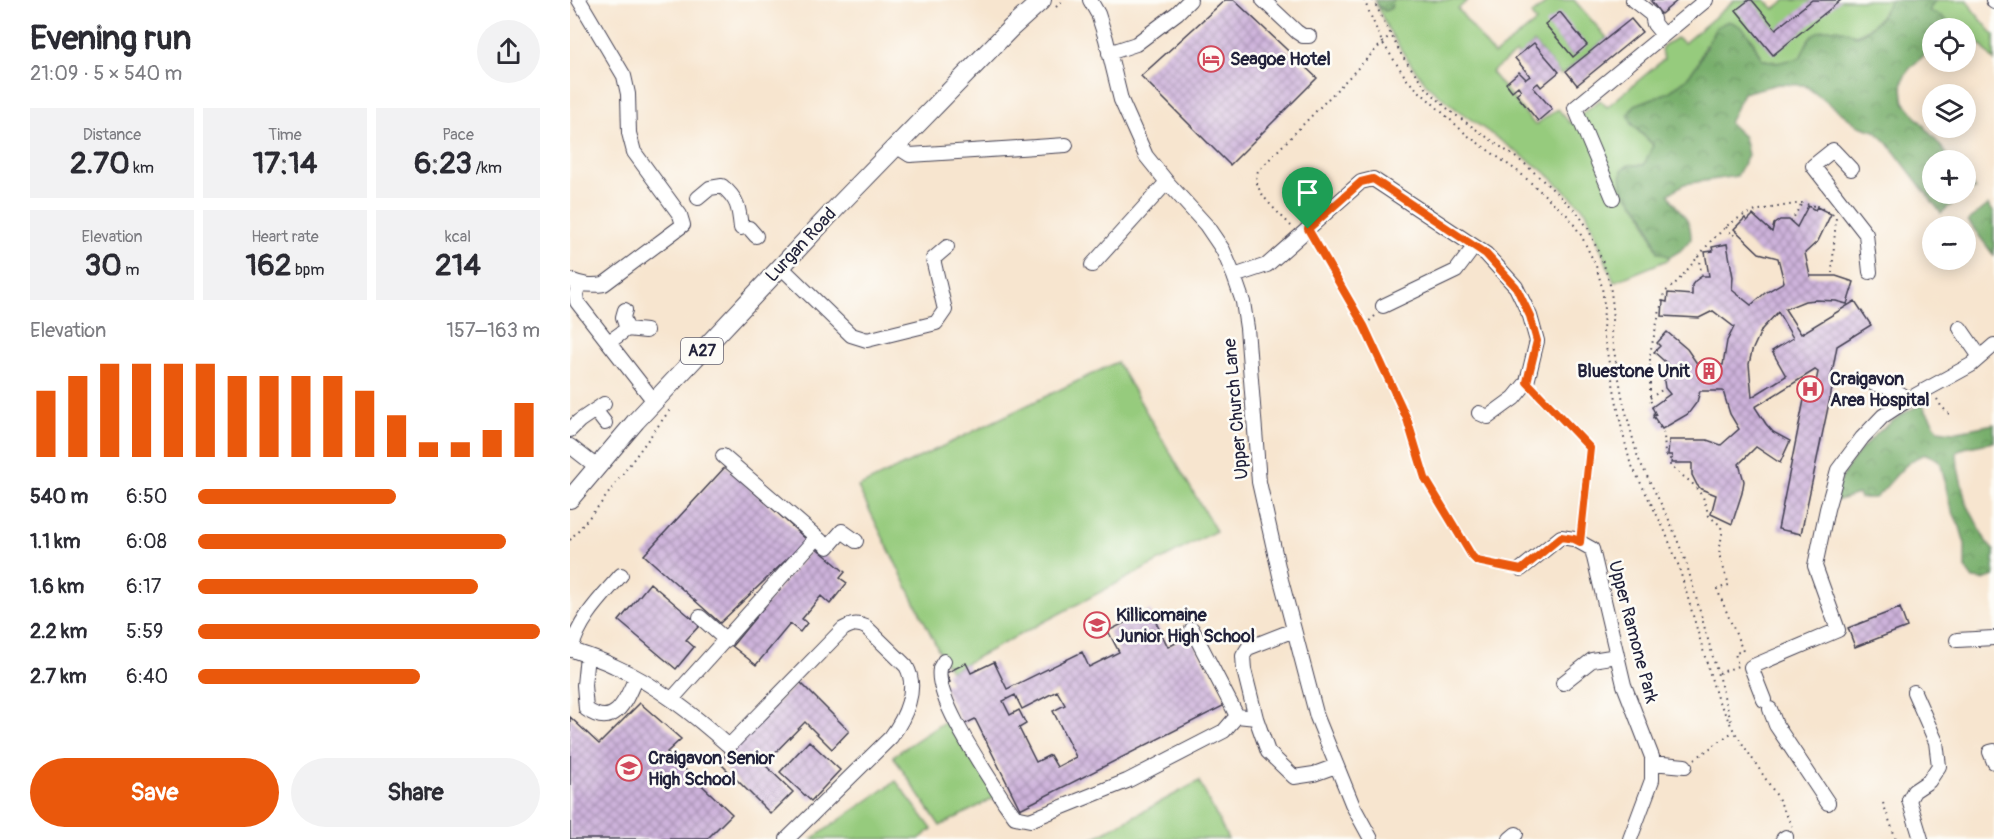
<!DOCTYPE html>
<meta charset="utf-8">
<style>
:root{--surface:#fff;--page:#f2f2f3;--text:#2b2b33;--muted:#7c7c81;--accent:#ea580c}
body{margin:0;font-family:Pangolin,sans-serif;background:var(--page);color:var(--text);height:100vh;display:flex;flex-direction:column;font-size:22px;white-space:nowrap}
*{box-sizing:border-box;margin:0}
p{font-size:20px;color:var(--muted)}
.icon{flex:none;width:33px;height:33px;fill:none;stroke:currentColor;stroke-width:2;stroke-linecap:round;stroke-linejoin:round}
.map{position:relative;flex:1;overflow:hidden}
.sheet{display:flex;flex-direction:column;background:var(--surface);width:570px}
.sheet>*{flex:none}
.tools{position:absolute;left:1352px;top:18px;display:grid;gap:12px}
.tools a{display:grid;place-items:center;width:54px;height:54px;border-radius:50%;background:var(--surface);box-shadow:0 3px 15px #0003;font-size:30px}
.pin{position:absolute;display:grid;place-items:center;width:51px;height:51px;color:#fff;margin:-62px -26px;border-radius:50% 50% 50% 0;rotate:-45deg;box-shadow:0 0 6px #0007}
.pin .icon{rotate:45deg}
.round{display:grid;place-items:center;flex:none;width:63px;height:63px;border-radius:32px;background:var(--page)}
.overview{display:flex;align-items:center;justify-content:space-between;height:102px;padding:0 30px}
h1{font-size:33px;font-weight:700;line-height:45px}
.stats{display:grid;grid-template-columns:repeat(3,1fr);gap:9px;height:102px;padding:6px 30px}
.stats div{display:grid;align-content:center;border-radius:0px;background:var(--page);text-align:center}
.stats b{font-size:30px;font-weight:700}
.stats small{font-size:16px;font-weight:400}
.stats p{font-size:16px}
.chart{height:168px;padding:12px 30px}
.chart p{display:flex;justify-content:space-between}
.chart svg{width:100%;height:108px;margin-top:6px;stroke:var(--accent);stroke-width:6}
.primary-button{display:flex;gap:12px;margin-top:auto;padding:12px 30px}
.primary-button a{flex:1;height:69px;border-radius:36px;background:var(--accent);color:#fff;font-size:24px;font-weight:700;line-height:69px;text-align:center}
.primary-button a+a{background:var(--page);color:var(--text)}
ul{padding:0 30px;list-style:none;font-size:20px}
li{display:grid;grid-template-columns:96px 72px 1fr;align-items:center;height:45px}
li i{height:15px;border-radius:8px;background:var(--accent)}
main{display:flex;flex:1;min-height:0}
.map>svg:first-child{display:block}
.green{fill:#96cb7d;stroke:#5c765c;stroke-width:1.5}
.forest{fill:url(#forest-crowns);stroke:#4d6854;stroke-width:1.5}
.building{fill:url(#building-cross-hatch);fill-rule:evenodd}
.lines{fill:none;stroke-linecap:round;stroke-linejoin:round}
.minor-casing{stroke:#423f51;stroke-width:16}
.major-casing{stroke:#423f51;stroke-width:20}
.path{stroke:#423f51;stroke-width:2;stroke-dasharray:1.5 4.5;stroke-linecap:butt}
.minor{stroke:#fff;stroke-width:14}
.major{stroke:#fff;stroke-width:18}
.route-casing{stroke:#fff;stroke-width:12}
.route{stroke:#ea580c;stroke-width:8}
.labels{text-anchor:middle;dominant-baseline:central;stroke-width:5;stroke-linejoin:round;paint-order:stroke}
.shield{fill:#fdfcf7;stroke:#646373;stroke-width:1.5}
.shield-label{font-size:16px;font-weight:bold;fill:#22223b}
.poi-label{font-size:18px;font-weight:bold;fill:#22223b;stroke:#fdfcf7;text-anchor:start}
.street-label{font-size:18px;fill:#22223b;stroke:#fdfcf7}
</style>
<main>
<section class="sheet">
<div class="overview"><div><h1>Evening run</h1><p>21:09 · 5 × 540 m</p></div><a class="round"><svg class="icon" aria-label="share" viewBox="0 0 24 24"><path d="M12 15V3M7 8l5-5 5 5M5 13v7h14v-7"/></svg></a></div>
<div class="stats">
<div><p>Distance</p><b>2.70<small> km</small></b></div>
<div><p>Time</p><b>17:14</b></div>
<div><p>Pace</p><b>6:23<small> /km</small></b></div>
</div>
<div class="stats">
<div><p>Elevation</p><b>30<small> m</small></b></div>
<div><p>Heart rate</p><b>162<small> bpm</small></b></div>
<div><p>kcal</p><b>214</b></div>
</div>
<div class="chart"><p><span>Elevation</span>157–163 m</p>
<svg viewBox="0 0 160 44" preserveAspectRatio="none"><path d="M5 44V17M15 44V11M25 44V6M35 44V6M45 44V6M55 44V6M65 44V11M75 44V11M85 44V11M95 44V11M105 44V17M115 44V27M125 44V38M135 44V38M145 44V33M155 44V22"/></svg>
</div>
<ul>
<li><b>540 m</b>6:50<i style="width:58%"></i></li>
<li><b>1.1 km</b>6:08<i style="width:90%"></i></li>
<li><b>1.6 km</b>6:17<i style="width:82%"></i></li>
<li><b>2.2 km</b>5:59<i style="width:100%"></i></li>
<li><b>2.7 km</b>6:40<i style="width:65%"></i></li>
</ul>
<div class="primary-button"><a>Save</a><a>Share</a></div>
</section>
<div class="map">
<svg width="1424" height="839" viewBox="0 0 1424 839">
<defs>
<pattern id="forest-crowns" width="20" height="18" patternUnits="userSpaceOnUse" patternTransform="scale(1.5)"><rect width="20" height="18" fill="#78af6c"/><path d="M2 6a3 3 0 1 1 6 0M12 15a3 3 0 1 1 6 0" fill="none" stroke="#628e5a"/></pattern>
<pattern id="building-cross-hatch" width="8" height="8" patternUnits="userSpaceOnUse" patternTransform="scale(1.5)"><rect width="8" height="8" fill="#ceb3db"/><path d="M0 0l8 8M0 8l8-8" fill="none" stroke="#a791b3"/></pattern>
</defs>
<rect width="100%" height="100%" fill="#fdfcf7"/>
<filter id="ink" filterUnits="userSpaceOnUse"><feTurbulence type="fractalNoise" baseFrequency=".0167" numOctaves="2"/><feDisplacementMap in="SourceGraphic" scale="12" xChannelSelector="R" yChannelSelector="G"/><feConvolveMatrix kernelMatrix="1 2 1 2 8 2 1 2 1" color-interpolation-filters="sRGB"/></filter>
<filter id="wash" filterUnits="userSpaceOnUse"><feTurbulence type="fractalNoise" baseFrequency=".008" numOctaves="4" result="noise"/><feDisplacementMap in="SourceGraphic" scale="24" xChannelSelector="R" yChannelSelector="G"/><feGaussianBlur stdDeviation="1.35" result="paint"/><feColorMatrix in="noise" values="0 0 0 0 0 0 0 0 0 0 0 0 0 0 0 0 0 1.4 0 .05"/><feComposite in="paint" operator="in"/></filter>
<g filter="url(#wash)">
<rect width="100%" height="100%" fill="#f7e5cf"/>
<path class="green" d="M823 0H898L888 9 924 55 966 22 961 15 980 0H1004L1037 38 991 75 964 43 949 56 946 53 921 72 965 125 988 109 1000 123 1030 100 1037 107 1094 59 1091 51 1093 46 1106 38 1114 43 1165 0H1195L1204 9 1216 0H1321C1297 42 1283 36 1240 38L1230 58C1216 63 1206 63 1192 59L1181 37 1135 45 1127 65 1116 79 1099 92 1083 99 1061 124 1083 145 1074 165H1059L1064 203 1071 211 1088 252 1100 257 1097 260 1044 282 1016 211 975 172 886 109 857 85 835 56 818 29 807 6 815 11 821 8Z
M1365 0H1397L1403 10 1424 35V61L1400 32H1395V28H1381L1378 22 1358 11Z
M547 362 646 531 381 671 374 661 288 487Z
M383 716 430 795 370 826 323 756Z
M326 781 362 829 349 839H242Z
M629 781 658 839H522Z"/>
<path class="forest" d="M805 0H823L821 8 815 11 807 5Z
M1321 0H1365L1359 11C1370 16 1376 16 1381 28H1362V49C1341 67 1327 73 1334 102L1382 160H1362V194H1395V177L1405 189 1400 190 1371 213 1317 142 1305 131 1289 126 1234 85 1208 84 1173 93 1159 123 1174 137 1178 155 1167 176 1114 184 1099 194C1107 214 1121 212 1121 239L1110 251 1100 257 1088 252C1083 239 1079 223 1071 211 1058 192 1049 196 1052 169L1059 165H1074L1083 145C1073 132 1062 130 1058 114L1065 105 1099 92 1116 79 1127 65 1146 27 1158 21C1178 26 1182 42 1192 59L1206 63 1230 58C1233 53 1235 46 1238 41 1249 24 1272 27 1286 36 1303 29 1312 16 1321 0Z
M1418 205 1424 212V256L1398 221Z
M1352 404 1368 430 1383 432 1424 424V442L1394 448 1387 452 1388 468 1396 502 1417 543 1424 551V576L1413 580 1403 579 1395 568V544L1390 527 1380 506 1371 464 1367 459 1356 454C1333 460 1323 483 1305 498H1290L1288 494 1266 501C1268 462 1318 418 1352 404Z"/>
<g id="blocks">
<path class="building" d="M655 0H664L747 78 660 165 571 76Z
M1082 0H1108L1091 14 1081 1Z
M1179 0H1182L1206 29 1242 0H1271L1203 55 1166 10Z
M990 12 1017 45 1003 57 975 24Z
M1061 19 1072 32 1007 85 996 71Z
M964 43 989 72 971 87 968 83 963 87 982 109 968 121 946 94 951 90 948 86 942 91 936 83 949 72 956 79 960 76 945 58Z
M1238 206 1245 210 1247 207 1261 214 1248 241 1235 253 1240 276H1266L1284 282 1277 304 1266 301 1246 300 1235 301 1215 309 1231 334 1285 301 1301 325 1267 346 1260 384H1263L1231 534 1208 529 1238 380 1246 382 1248 372 1245 370 1185 407 1196 424 1203 432 1220 441 1210 463 1186 447 1169 464 1174 481 1172 493 1162 524 1141 514 1146 495 1131 489 1127 485 1122 475V463H1101L1102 455H1098L1099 440H1137L1151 445 1169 429 1160 414 1153 391H1130L1127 402 1118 414 1092 429 1083 416 1086 415 1082 407 1100 394 1095 388 1094 381 1097 373 1102 368 1084 352 1090 346 1087 343 1097 332 1117 349 1128 365H1153L1157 341 1164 327 1143 311 1129 318 1092 316 1093 301 1097 302 1098 293 1122 295V285L1125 281 1132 276H1139L1135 252 1143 251 1142 247 1157 244 1163 277 1162 290 1181 305 1195 293 1214 282 1208 258 1189 253 1164 229 1175 218 1177 221 1183 215 1202 232 1204 224 1210 220H1219L1227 227ZM1208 312 1223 338 1202 351 1216 376 1182 397 1179 364 1182 351 1192 329Z
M156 466 237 540 150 623 74 555Z
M244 546 275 572 270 578 277 583 260 604 251 596 232 619 237 623 230 632 220 624 186 665 162 646Z
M80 583 130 625 116 640 124 647 106 669 49 621Z
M1330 608 1337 627 1285 647 1278 628Z
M580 610 598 647 620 636 655 705 450 809 405 719 393 725 373 685 380 682 376 673 396 663 401 673 424 662 437 689 512 652 519 667 549 652 538 631ZM487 691 495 705 483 711 506 757 487 767 480 755 466 762 449 728 456 724 449 710 440 715 433 701 445 695 452 709Z
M229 681 279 731 262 749 235 722 194 764 223 792 201 814 149 762Z
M70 703 111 739 97 752 162 814 137 839H0V717L29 744Z
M239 741 270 770 241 801 210 772Z"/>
</g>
</g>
<g filter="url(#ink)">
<use href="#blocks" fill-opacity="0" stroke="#423f51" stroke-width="1.5"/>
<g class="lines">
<g class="minor-casing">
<path id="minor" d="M520 0 528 14 536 39 551 100 576 156 597 182 636 225 653 250 664 276 673 302 677 328 689 482 711 580 747 717 783 806 801 839
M693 0 727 32 733 36H739
M1063 0 1082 15 1084 24 1093 35
M1423 0 1424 2
M539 53 566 44 607 13 620 0
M326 146 340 155 496 145
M1281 169 1263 150 1243 166 1296 234 1300 272
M128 198 140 188 152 186C168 199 169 208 171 228
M1043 198 1005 108 1136 0
M179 228 186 236
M522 265 597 182
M211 267 281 335 297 340 366 323 375 310 363 259 377 247
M664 276 697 265 791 182 803 179 916 254 946 287 960 316 967 341 957 382 944 398 918 417 909 413
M0 280C12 285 21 286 34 284L113 225 110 215 64 152 59 133 58 94 54 76 9 0
M9 284 6 294 7 302 84 401
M813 306 886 271 904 247
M55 310 53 317 57 329
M1390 328 1410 357
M39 342 57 329 76 331
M1304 384 1321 388 1339 399
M25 410 35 423
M0 430 9 421 34 404
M0 446 27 467
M153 456 258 547 272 531 286 541
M951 569 991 537 1004 539 1022 549 1054 685 1082 757V780L1060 839
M130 617 156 640
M622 629 667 716
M724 630 678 648 673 656 674 670 686 718 698 752 724 777 744 774 766 766
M1387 640 1424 638
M0 649C15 655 30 659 44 666 87 685 124 715 159 746L273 629C282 624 287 623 296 627L336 666C349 688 335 718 321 737L217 839
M1 650C9 619 31 598 51 575
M17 655 14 685 16 709C45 730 56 700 66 677
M374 661C373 664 370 666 370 669 364 699 418 775 435 803L445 817 460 820 557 781 654 731 667 716 686 718
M993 683 1022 660 1047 656
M1344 692 1366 742 1369 766 1359 781 1344 791 1339 800 1351 839
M102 699 247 537
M1194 700 1181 667 1268 630 1245 566 1257 509 1268 470 1292 438 1313 416 1339 399 1401 365 1424 345
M1200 709 1206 725 1258 803
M1424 751 1420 752 1424 762
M1082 763 1115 766
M940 839 946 834
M1213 839 1216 837"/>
</g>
<g class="major-casing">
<path id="major" d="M0 499 66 421 268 206 440 29 472 0"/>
</g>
<path class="path" d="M794 0 812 42 838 81 897 135 950 173 998 216 1011 235 1026 266 1032 287 1034 305 1033 332 1052 430 1060 462 1094 529 1108 564 1147 698 1164 731 1207 796 1222 826
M803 0 832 56 857 89 880 111 955 164 1006 211 1018 228 1034 265 1040 285 1043 307 1041 334 1053 401 1068 458 1100 522 1116 562 1161 721
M486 7 494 0
M1221 222 1232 203
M721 226C710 213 679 190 688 171L820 35
M1156 227 1163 236 1167 232
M744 239 794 326 837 419 855 478 902 556 907 561 914 563 938 567
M1128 256 1132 276
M795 325 806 315
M965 391 1020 448 1011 528
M1080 398 1095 388
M1367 399 1371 406 1382 417
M0 540 32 502 102 407
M1149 673 1168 666 1165 653 1173 651 1147 589 1159 585 1149 554 1152 534 1151 526 1139 516 1133 497 1122 483 1100 466V457L1095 455 1094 434 1082 416 1084 415 1080 398V353L1094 293 1108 281 1141 241 1158 225 1172 216 1189 210 1232 203 1243 206V204L1264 215 1266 217 1262 273
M1125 759 1164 731
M1313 803 1326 839"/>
<use href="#minor" class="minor"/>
<use href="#major" class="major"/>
</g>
</g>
<g class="lines" filter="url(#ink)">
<g class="route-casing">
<path id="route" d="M803 179 916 254 946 287 960 316 967 341 957 382 1020 448 1010 542 1004 539 991 537 951 570 907 561 902 556 855 478 837 419 794 326 738 229 791 182Z"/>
</g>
<use href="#route" class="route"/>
</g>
<defs>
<g id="hotel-ring" transform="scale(1.35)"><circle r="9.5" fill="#fdfcf7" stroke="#d1495b" stroke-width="1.5"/><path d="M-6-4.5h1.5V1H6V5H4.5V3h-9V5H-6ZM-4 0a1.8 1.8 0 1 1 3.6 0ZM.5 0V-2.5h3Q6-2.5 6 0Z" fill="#d1495b"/></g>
<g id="building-ring" transform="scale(1.35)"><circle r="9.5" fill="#fdfcf7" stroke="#d1495b" stroke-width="1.5"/><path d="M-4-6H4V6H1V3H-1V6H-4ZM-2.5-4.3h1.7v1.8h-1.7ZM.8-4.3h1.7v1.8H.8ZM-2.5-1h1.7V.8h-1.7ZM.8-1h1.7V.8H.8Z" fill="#d1495b"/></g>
<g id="hospital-ring" transform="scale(1.35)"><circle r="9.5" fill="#fdfcf7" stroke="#d1495b" stroke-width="1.5"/><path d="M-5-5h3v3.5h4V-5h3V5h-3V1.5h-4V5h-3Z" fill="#d1495b"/></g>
<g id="school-ring" transform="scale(1.35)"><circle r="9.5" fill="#fdfcf7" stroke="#d1495b" stroke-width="1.5"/><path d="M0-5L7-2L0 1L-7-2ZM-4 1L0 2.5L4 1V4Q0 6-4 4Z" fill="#d1495b"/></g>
</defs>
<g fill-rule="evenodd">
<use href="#hotel-ring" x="641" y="59"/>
<use href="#building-ring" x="1139" y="371"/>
<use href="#hospital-ring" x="1240" y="389"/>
<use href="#school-ring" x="527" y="625"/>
<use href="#school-ring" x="59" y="768"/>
</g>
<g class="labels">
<rect class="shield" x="111" y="338" width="42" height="26" rx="4.5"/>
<g class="shield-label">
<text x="132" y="351">A27</text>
</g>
<g class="poi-label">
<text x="660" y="59">Seagoe Hotel</text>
<text x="1120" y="371" text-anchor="end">Bluestone Unit</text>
<text x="1260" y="379">Craigavon<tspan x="1260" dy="21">Area Hospital</tspan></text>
<text x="546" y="615">Killicomaine<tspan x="546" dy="21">Junior High School</tspan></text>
<text x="78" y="758">Craigavon Senior<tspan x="78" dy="21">High School</tspan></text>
</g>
<g class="street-label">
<text transform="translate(231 245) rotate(-47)">Lurgan Road</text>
<text transform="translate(666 409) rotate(-95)">Upper Church Lane</text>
<text transform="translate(1063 632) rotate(75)">Upper Ramone Park</text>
</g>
</g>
</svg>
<div class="tools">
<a><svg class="icon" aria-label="locate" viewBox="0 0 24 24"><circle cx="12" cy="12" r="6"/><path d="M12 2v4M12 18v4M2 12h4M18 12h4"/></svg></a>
<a><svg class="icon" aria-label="layers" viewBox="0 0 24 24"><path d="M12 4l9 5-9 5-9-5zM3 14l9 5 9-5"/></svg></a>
<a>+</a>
<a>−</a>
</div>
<div class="pin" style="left:738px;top:229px;background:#1e9e55"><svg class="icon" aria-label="arrive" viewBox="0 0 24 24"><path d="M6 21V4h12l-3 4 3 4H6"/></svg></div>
</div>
</main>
